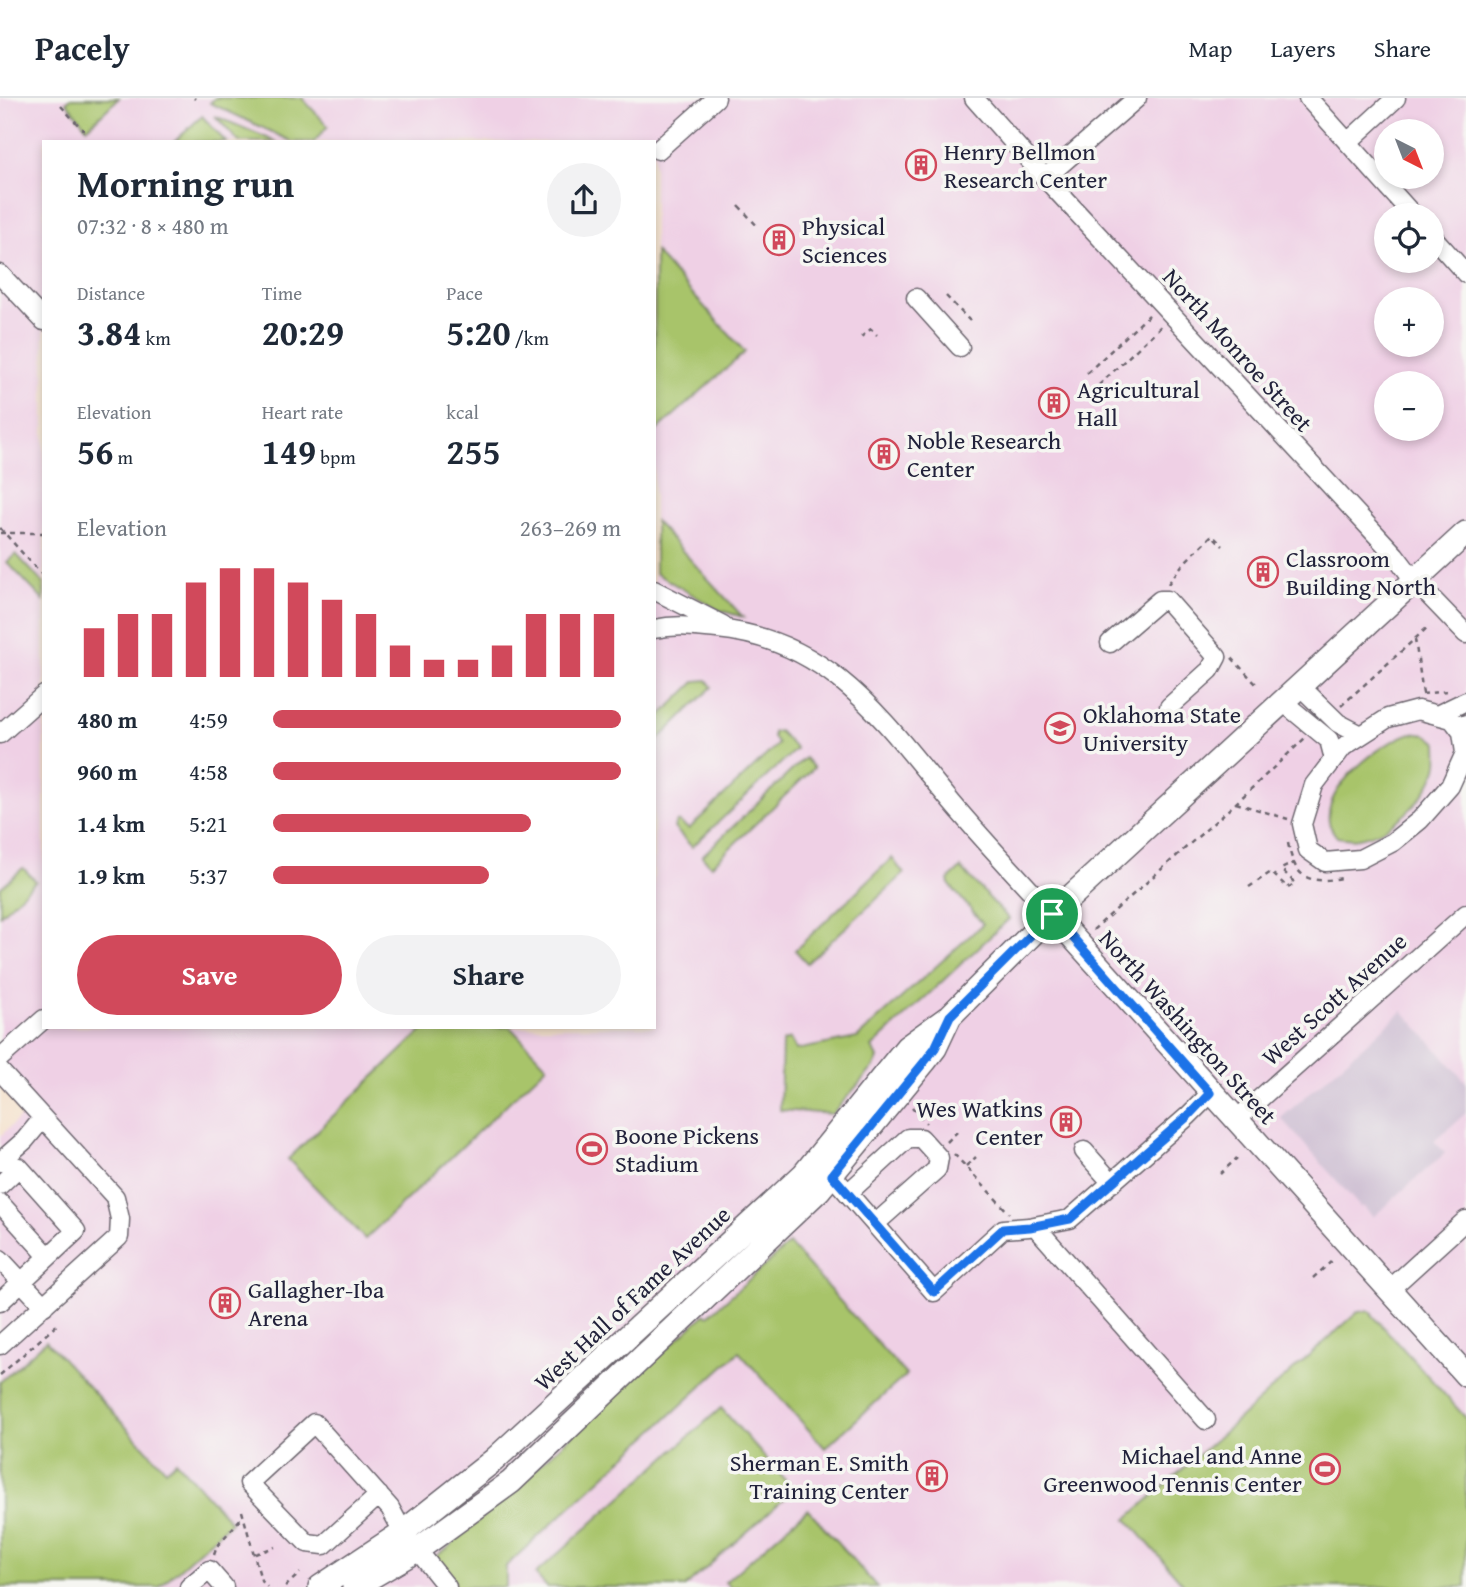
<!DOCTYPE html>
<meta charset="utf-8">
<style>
:root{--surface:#fff;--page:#f2f2f3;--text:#1f2937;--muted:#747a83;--line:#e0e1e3;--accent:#d1495b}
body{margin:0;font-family:"Gentium Book Plus",serif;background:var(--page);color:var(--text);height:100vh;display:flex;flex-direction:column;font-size:26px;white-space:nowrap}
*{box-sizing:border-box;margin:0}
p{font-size:23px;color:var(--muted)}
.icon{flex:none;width:38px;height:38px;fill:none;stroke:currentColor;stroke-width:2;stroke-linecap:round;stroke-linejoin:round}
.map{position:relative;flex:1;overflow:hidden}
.drawer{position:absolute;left:42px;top:42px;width:614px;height:889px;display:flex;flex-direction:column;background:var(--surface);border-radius:0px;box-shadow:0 4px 10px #0003}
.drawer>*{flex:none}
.needle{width:46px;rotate:138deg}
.tools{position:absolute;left:1374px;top:21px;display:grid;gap:14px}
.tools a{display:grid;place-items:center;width:70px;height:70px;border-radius:50%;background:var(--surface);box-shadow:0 4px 10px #0003;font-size:35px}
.pin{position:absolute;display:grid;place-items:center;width:60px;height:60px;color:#fff;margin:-30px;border:4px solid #fff;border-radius:50%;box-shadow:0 2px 7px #0007}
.round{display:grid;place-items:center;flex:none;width:74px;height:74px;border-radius:37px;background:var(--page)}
.headline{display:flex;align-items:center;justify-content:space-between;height:119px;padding:0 35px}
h1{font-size:38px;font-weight:700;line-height:52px}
.stats{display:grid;grid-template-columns:repeat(3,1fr);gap:10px;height:119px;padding:7px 35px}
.stats div{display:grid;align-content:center}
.stats b{font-size:35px;font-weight:700}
.stats small{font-size:19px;font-weight:400}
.stats p{font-size:19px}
.chart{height:196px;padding:14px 35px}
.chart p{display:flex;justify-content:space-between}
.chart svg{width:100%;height:126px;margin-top:7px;stroke:var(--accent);stroke-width:6}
.button{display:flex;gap:14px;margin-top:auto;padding:14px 35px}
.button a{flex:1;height:80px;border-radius:42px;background:var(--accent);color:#fff;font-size:28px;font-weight:700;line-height:80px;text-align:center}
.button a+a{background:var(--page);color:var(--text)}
ul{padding:0 35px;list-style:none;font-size:23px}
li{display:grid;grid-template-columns:112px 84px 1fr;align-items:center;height:52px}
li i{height:18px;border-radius:9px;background:var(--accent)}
header{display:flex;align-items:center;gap:42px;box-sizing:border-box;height:98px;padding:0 35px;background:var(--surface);border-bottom:2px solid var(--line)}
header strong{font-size:33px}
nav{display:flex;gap:38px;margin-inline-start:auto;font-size:24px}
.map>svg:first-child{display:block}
.built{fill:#efd0e5;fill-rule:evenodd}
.industrial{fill:#cdbed2}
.green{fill:#a8c46a;stroke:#657352;stroke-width:2}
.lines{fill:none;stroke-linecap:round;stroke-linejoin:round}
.minor-casing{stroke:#6c656e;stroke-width:21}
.major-casing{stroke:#6c656e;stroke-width:26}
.path{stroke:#6c656e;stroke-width:2.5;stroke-dasharray:5 5;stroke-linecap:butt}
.minor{stroke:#fff;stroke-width:18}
.major{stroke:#fff;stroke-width:23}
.route-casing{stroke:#fff;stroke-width:14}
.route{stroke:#1a73e8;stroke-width:9}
.labels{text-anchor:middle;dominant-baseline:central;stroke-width:7;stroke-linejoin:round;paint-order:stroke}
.poi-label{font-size:24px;fill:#22223b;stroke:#f6f6f2;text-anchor:start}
.street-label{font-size:24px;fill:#22223b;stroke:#f6f6f2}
</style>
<header>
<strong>Pacely</strong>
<nav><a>Map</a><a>Layers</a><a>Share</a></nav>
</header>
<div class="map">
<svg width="1466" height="1489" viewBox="0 0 1466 1489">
<rect width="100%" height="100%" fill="#f6f6f2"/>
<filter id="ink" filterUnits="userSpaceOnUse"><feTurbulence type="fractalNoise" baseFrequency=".0143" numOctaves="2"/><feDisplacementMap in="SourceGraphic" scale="14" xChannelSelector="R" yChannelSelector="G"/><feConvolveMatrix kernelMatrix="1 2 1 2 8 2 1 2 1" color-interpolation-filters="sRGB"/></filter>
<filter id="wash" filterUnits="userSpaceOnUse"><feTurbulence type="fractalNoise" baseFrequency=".00686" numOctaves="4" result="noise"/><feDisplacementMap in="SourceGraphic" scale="28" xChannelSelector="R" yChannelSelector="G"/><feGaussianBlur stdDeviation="1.57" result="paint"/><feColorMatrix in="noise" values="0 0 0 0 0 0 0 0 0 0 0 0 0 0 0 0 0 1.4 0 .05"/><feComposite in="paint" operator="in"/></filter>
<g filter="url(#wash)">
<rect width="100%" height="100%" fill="#f5e2cd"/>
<path class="built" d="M0 0H1466V1489H0V1038L32 1009 0 973ZM1386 33H1432V79H1386ZM44 44H654V929H44ZM1386 117H1432V163H1386ZM1386 201H1432V247H1386ZM1386 285H1432V331H1386Z"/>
<path class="industrial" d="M1403 913 1466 984V1015L1434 1043 1445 1055 1373 1119 1363 1108 1361 1110 1281 1020Z"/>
<path class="green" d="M71 0H119L87 30 66 4Z
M215 0H302L328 28 314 44H293L210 5Z
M202 18 226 44H174Z
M215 18 277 44H239Z
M655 154 745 254 655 334H654Z
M655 423 743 519 719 512 655 475Z
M16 456 44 486V503L7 464Z
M707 582 712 589 655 645V623L696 583Z
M779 633 796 651 692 749 674 730 675 726 678 723 689 731 778 646 773 640V634Z
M1411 635 1427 637 1438 645C1438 654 1440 665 1436 673 1424 704 1392 734 1359 740 1352 742 1344 740 1337 739 1334 735 1330 730 1329 724 1324 688 1380 645 1411 635Z
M805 660 814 670 711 768 702 758Z
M892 760 904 776 807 865 795 852Z
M23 770 36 783 0 817V790Z
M961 770 1009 821 872 949 878 960 874 969 832 1016 780 1012 782 944 790 941 796 952 857 940 983 826 949 786 948 782Z
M426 929H510L547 968 365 1141 288 1061Z
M789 1146 906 1277 825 1350 739 1254 506 1468V1489H447L427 1464 448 1450 705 1216 708 1218Z
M1359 1213H1369L1466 1320V1489H1186L1127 1421Z
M46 1243 166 1372 176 1363 231 1424 159 1489H0V1284Z
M721 1310 794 1392 685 1489H547L535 1476Z
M808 1411 877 1489H730L725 1484Z"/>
</g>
<g filter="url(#ink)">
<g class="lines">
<g class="minor-casing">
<path id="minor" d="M974 0 1045 80 1395 457 1414 482 1466 536
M1308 0 1413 117
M1348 44 1396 0
M658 52 716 0
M1045 80 1137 0
M1432 138 1466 176
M0 176 44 223
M916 200 960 249
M654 492 723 527
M654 531C678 526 694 529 717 531 832 542 885 625 952 705 984 743 1018 779 1052 816
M1110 545 1160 502H1167L1217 559 1210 572 1169 609
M1300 588 1338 625 1361 637
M1283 604 1329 642 1334 661
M1439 616 1466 603
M1462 634 1452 621 1418 612 1388 620 1343 649 1314 687 1302 726 1308 752 1325 764 1360 761 1393 744 1420 722 1450 688 1465 655 1462 634 1466 626
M0 636 44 597
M0 960 44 921
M0 973 115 1099 120 1121 119 1139 0 1247
M1236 1022 1466 816
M1084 1053 1112 1085
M0 1064 25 1042 43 1020
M832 1077 934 1194 1003 1131 1029 1129 1070 1121 1188 1018 1211 995
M0 1087 19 1069 76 1133 0 1204
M848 1095 908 1040H921L939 1060 937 1071 875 1126
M0 1105 48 1158
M1035 1128 1206 1322
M0 1161 44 1208
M1389 1192 1466 1122
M379 1397 324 1447 307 1445 249 1385 314 1325 390 1410 403 1434 447 1489
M189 1489 209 1472 224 1489"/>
</g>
<g class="major-casing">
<path id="major" d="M1052 816 1466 1277
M320 1489 403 1434 494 1362 804 1076 907 949 950 918 1052 816 1466 435
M354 1489 417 1452 511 1384 819 1092 925 963 935 950 950 918"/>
</g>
<path class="path" d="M194 0 195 1
M61 8 84 33
M739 108 759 130
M946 198 970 223
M861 239 871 231 877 237
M1087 275 1150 216
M1099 287 1161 228
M0 430 44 479
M0 435H44
M1168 486 1183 466 1212 437 1223 448
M1415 541 1423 596
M1232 560 1256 586
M1422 596 1447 593
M1341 608 1429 528
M1236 705 1288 721
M1288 745C1295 781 1308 786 1342 780
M1249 789 1271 774 1288 790 1295 785 1281 771 1294 765
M1093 832 1236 705 1305 640
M912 1009 926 1025
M947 1044 957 1034
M954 1056 1009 1115
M966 1068 976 1059
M1220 1076 1237 1060
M1313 1180 1333 1162
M0 1277 59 1225
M242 1413 261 1482 267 1489
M255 1456 275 1449
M214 1457 217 1448 243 1418
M285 1489 300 1475"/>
<use href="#minor" class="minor"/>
<use href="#major" class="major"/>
</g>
</g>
<g class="lines" filter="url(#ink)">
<g class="route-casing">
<path id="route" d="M1052 816 1210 995 1188 1018 1070 1121 1030 1129 1003 1131 934 1194 832 1077 925 963 935 950 950 918Z"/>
</g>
<use href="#route" class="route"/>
</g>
<defs>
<g id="building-ring" transform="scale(1.575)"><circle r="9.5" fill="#f6f6f2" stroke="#d1495b" stroke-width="1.5"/><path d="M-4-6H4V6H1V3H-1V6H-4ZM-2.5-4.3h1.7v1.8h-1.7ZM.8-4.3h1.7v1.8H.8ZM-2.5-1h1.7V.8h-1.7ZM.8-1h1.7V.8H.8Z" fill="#d1495b"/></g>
<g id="university-ring" transform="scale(1.575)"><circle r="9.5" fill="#f6f6f2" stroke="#d1495b" stroke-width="1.5"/><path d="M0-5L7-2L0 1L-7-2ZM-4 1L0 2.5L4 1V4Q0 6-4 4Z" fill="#d1495b"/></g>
<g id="stadium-ring" transform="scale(1.575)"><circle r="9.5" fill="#f6f6f2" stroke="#d1495b" stroke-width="1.5"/><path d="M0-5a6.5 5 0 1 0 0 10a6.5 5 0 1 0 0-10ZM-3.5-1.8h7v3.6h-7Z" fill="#d1495b"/></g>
</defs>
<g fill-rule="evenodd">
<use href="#building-ring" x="921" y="67"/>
<use href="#building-ring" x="779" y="142"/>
<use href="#building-ring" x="1054" y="305"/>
<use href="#building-ring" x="884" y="356"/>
<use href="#building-ring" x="1263" y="474"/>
<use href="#university-ring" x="1060" y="630"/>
<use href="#building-ring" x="1066" y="1024"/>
<use href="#stadium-ring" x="592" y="1051"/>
<use href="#building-ring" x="225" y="1205"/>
<use href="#stadium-ring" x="1325" y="1371"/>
<use href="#building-ring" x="932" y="1378"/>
</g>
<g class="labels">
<g class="poi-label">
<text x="944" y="53">Henry Bellmon<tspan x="944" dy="28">Research Center</tspan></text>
<text x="802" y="128">Physical<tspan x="802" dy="28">Sciences</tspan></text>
<text x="1077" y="291">Agricultural<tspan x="1077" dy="28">Hall</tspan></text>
<text x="907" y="342">Noble Research<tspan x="907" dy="28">Center</tspan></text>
<text x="1286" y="460">Classroom<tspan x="1286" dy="28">Building North</tspan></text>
<text x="1083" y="616">Oklahoma State<tspan x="1083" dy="28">University</tspan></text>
<text x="1043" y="1010" text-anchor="end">Wes Watkins<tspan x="1043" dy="28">Center</tspan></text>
<text x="615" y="1037">Boone Pickens<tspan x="615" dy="28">Stadium</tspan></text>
<text x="248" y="1191">Gallagher-Iba<tspan x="248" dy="28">Arena</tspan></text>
<text x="1302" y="1357" text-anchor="end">Michael and Anne<tspan x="1302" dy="28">Greenwood Tennis Center</tspan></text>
<text x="909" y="1364" text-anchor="end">Sherman E. Smith<tspan x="909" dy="28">Training Center</tspan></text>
</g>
<g class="street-label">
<text transform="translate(1238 252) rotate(48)">North Monroe Street</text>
<text transform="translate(1334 901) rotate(-42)">West Scott Avenue</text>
<text transform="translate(1188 929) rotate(48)">North Washington Street</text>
<text transform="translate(632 1200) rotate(-43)">West Hall of Fame Avenue</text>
</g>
</g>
</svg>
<div class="tools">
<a><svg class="needle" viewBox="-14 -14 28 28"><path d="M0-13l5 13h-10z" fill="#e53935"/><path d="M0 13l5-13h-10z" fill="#747a83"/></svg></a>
<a><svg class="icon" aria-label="locate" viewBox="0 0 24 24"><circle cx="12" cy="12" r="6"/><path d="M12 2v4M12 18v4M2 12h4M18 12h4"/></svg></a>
<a>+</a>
<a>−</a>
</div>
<div class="pin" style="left:1052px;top:816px;background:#1e9e55"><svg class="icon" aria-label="arrive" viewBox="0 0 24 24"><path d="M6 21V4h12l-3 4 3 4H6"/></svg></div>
<section class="drawer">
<div class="headline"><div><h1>Morning run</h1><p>07:32 · 8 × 480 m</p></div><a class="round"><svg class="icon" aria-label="share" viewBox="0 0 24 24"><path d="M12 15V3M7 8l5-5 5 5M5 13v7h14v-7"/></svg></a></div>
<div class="stats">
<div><p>Distance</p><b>3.84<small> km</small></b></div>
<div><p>Time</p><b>20:29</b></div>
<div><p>Pace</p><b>5:20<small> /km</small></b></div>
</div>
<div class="stats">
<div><p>Elevation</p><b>56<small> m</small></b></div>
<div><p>Heart rate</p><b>149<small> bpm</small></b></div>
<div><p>kcal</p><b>255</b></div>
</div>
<div class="chart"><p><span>Elevation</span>263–269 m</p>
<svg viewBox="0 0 160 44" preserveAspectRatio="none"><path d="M5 44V27M15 44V22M25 44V22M35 44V11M45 44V6M55 44V6M65 44V11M75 44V17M85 44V22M95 44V33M105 44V38M115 44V38M125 44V33M135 44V22M145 44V22M155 44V22"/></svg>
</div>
<ul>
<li><b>480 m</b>4:59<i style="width:100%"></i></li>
<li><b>960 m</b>4:58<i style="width:100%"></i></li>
<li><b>1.4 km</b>5:21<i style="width:74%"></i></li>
<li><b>1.9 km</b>5:37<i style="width:62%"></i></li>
</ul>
<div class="button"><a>Save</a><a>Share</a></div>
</section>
</div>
